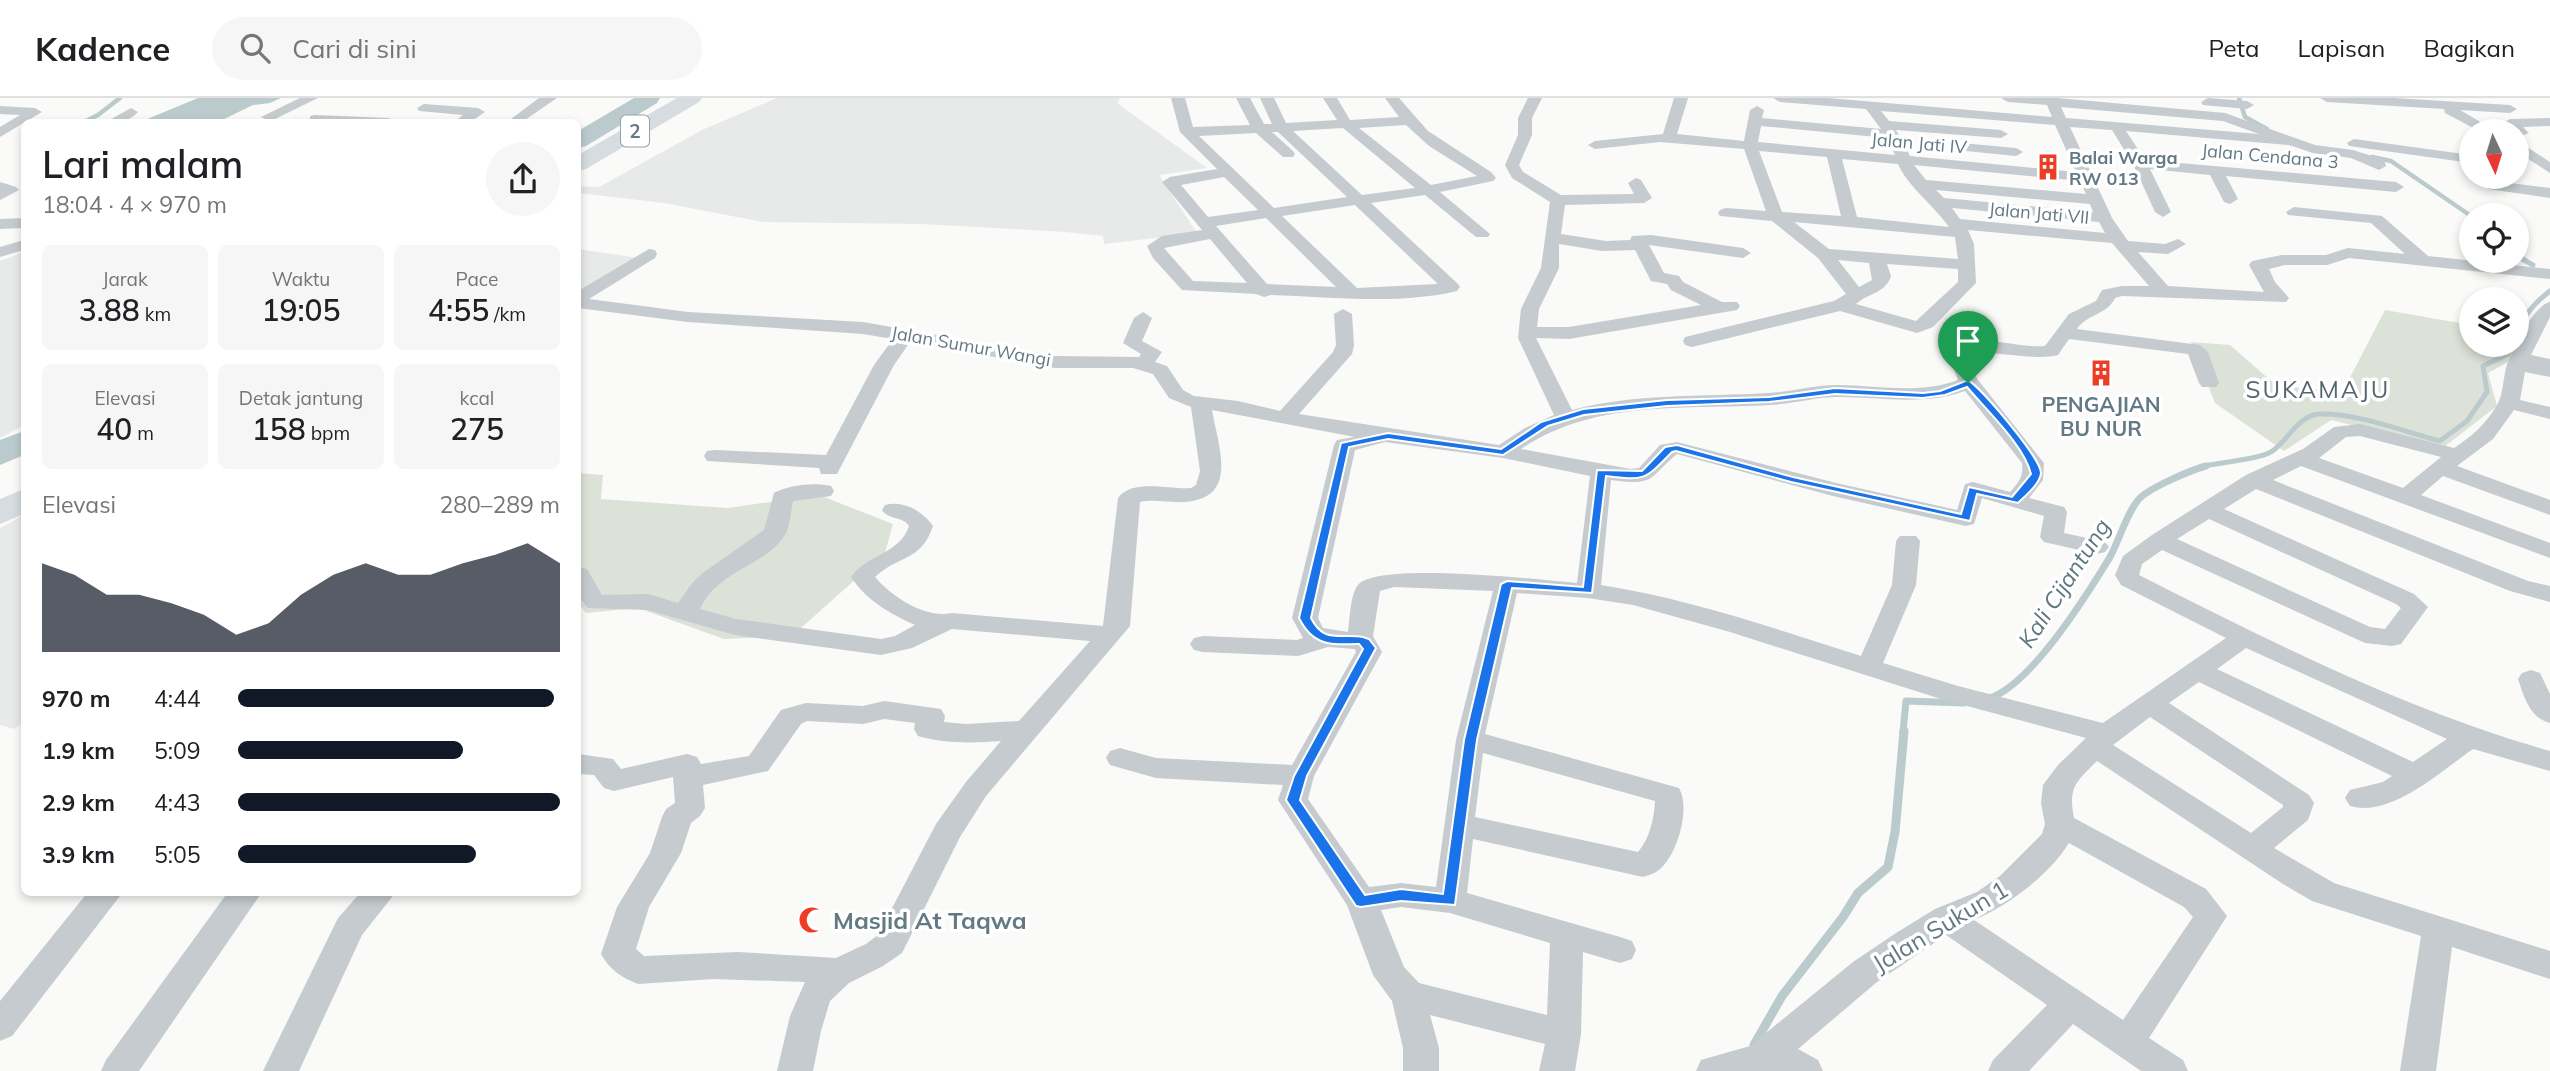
<!DOCTYPE html>
<html lang="id">
<meta charset="utf-8">
<style>
:root{--surface:#fff;--page:#f6f6f6;--text:#202124;--muted:#757577;--line:#e0e0e0;--accent:#111827}
body{margin:0;font-family:Mulish,sans-serif;background:var(--page);color:var(--text);height:100vh;display:flex;flex-direction:column;font-size:26px;white-space:nowrap}
*{box-sizing:border-box;margin:0}
p{font-size:23px;color:var(--muted)}
.icon{flex:none;width:38px;height:38px;fill:none;stroke:currentColor;stroke-width:2;stroke-linecap:round;stroke-linejoin:round}
.map{position:relative;flex:1;overflow:hidden}
.details{position:absolute;left:21px;top:21px;width:560px;height:777px;display:flex;flex-direction:column;background:var(--surface);border-radius:10px;box-shadow:0 4px 10px #0003}
.details>*{flex:none}
.needle{width:46px;rotate:176deg}
.controls{position:absolute;left:2459px;top:21px;display:grid;gap:14px}
.controls a{display:grid;place-items:center;width:70px;height:70px;border-radius:50%;background:var(--surface);box-shadow:0 4px 10px #0003;font-size:35px}
.pin{position:absolute;display:grid;place-items:center;width:60px;height:60px;color:#fff;margin:-72px -30px;border-radius:50% 50% 50% 0;rotate:-45deg;box-shadow:0 0 7px #0007}
.pin .icon{rotate:45deg}
.round{display:grid;place-items:center;flex:none;width:74px;height:74px;border-radius:37px;background:var(--page)}
.overview{display:flex;align-items:center;justify-content:space-between;height:119px;padding:0 21px}
h1{font-size:38px;font-weight:600;line-height:52px}
.stats{display:grid;grid-template-columns:repeat(3,1fr);gap:10px;height:119px;padding:7px 21px}
.stats div{display:grid;align-content:center;border-radius:10px;background:var(--page);text-align:center}
.stats b{font-size:30px;font-weight:600}
.stats small{font-size:19px;font-weight:400}
.stats p{font-size:19px}
.chart{height:196px;padding:14px 21px}
.chart p{display:flex;justify-content:space-between}
.chart svg{width:100%;height:126px;margin-top:7px;fill:var(--accent);opacity:.7}
ul{padding:0 21px;list-style:none;font-size:23px}
li{display:grid;grid-template-columns:112px 84px 1fr;align-items:center;height:52px}
li i{height:18px;border-radius:9px;background:var(--accent)}
header{display:flex;align-items:center;gap:42px;box-sizing:border-box;height:98px;padding:0 35px;background:var(--surface);border-bottom:2px solid var(--line)}
header strong{font-size:33px}
nav{display:flex;gap:38px;margin-inline-start:auto;font-size:24px}
.search{width:490px;height:63px;background:var(--page);display:flex;align-items:center;gap:18px;box-sizing:border-box;padding:0 24px;border-radius:38px;color:var(--muted);font-size:26px}
.map>svg:first-child{display:block}
.built{fill:#e8eae9}
.green{fill:#dce2d8}
.water{fill:#bbcbcd}
.lines{fill:none;stroke-linecap:round;stroke-linejoin:round}
.stream-far3{stroke:#bbcbcd;stroke-width:4.5}
.stream-far2{stroke:#bbcbcd;stroke-width:5}
.stream-far1{stroke:#bbcbcd;stroke-width:7}
.stream{stroke:#bbcbcd;stroke-width:9}
.river{fill:#bbcbcd;fill-rule:evenodd}
.minor{fill:#c5cbce;fill-rule:evenodd}
.trunk{fill:#d6dcdf;fill-rule:evenodd}
.route{fill:#1a73e8;stroke:#fff;stroke-width:2;fill-rule:evenodd}
.labels{text-anchor:middle;dominant-baseline:central;stroke-width:7;stroke-linejoin:round;paint-order:stroke}
.far-street-label{font-size:18px;fill:#637a84;stroke:#fff}
.far-poi-label{font-size:18px;font-weight:bold;fill:#637a84;stroke:#fff;text-anchor:start}
.shield{fill:#fff;stroke:#92a2a9;stroke-width:2}
.shield-label{font-size:19px;font-weight:bold;fill:#637a84}
.poi-label{font-size:21px;font-weight:bold;fill:#637a84;stroke:#fff}
.water-label{font-size:23px;font-style:italic;fill:#5e787e;stroke:#fff}
.quarter-label{font-size:24px;letter-spacing:2px;fill:#56666f;stroke:#fff}
.near-poi-label{font-size:24px;font-weight:bold;fill:#637a84;stroke:#fff;text-anchor:start}
.near-street-label{font-size:24px;fill:#637a84;stroke:#fff}
</style>
<header>
<strong>Kadence</strong>
<div class="search"><svg class="icon" aria-label="search" viewBox="0 0 24 24"><circle cx="10" cy="10" r="6"/><path d="M15 15l6 6"/></svg>Cari di sini</div>
<nav><a>Peta</a><a>Lapisan</a><a>Bagikan</a></nav>
</header>
<div class="map">
<svg width="2550" height="973" viewBox="0 0 2550 973">
<rect width="100%" height="100%" fill="#fafaf8"/>
<path class="built" d="M777 0H1120L1117 5 1207 70 1159 77 1197 135 1104 146 1103 138 1066 134 920 126 763 124 664 105 578 95V88L599 89 702 32Z
M578 151 638 160 578 199Z
M24 154V327L0 340V163Z
M24 417V624L14 631 0 627V430Z"/>
<path class="green" d="M2385 212 2471 227V247H2514L2513 261 2488 275 2497 308 2444 349 2331 322 2284 353 2215 305 2191 244 2230 247 2277 288 2343 293Z
M578 375 603 377 601 401 728 410 819 397 893 426 885 455 792 538 724 541 638 510 586 515 578 504Z"/>
<path class="water" d="M198 0H281L270 5 253 7 218 24H140Z"/>
<g class="lines">
<path class="stream-far3" d="M2239 0 2245 19 2267 31
M84 24 98 17 120 0
M2372 59 2391 63 2471 118
M2516 157 2525 162"/>
<path class="stream-far2" d="M2522 161 2533 167
M2516 240C2523 218 2532 207 2550 193
M2200 369C2219 364 2255 362 2269 355 2285 348 2297 317 2319 316 2358 315 2402 333 2440 343L2467 323 2487 294 2483 268 2508 256 2511 247"/>
<path class="stream-far1" d="M1990 600C2031 586 2087 497 2110 459 2119 443 2127 414 2139 401 2149 390 2191 372 2206 368
M1903 634 1906 603 1964 605"/>
<path class="stream" d="M1754 947 1782 898 1843 819 1858 795 1888 769 1895 734 1904 633"/>
<path class="river" d="M634 0H660L657 5 586 48 578 50V33Z
M24 333V357L0 367V342Z"/>
<path class="minor" d="M300 0H318L273 22 268 23 261 19Z
M539 0H557L522 24H507Z
M1171 0H1185L1193 29 1250 27 1236 0H1250L1264 26H1272L1260 0H1274L1286 25 1337 22 1323 0H1337L1350 22 1399 19 1385 0H1399L1428 33 1491 74 1496 80 1493 83 1440 94 1490 136 1488 139H1476L1425 97 1371 105 1457 185 1460 189 1457 193C1398 207 1331 199 1271 197L1264 199 1256 196 1182 192 1153 160 1147 148 1162 138 1202 132 1162 84 1170 79 1217 71 1180 34ZM1406 27 1429 48 1477 78 1431 87 1359 30ZM1343 30 1415 90 1362 97 1293 33ZM1272 34H1278L1347 99 1274 110 1199 38 1256 35 1283 59H1293L1295 56 1293 53ZM1224 79 1258 112 1208 119 1181 87ZM1355 107 1438 186 1357 190 1282 118ZM1266 120 1336 189 1267 186 1216 128ZM1210 141 1247 185 1193 183 1164 150Z
M1528 0H1542L1532 20V37L1519 67 1523 74 1561 97 1634 96 1628 85 1636 80 1641 82 1652 100 1644 105 1565 107 1561 136 1606 143 1630 142 1632 138 1651 137 1743 150 1751 155 1743 160 1649 147 1664 175 1679 178 1683 184 1722 204H1737L1740 208 1737 212 1569 241 1536 240 1572 312C1636 295 1702 299 1768 295 1791 294 1814 287 1837 287 1878 287 1918 297 1958 282L1950 261C1966 229 2017 251 2045 248L2069 216 2096 203 2102 192 2122 188H2149L2112 145 1968 132 1974 146 1976 185 1933 229 1917 235 1840 213 1692 249 1685 247 1683 243 1685 239 1834 203 1846 196 1818 160 1772 123 1720 118 1718 115 1720 112 1726 110 1766 113 1744 51 1660 44 1595 51 1588 47 1595 43 1663 36 1674 0H1688L1677 36 1744 43 1750 12 1757 8 1764 12 1762 20 1881 31 1866 11 1780 4 1773 0H1828L2052 19 2047 7 2008 4 2001 0H2057L2225 15 2315 47 2353 52 2384 62 2386 68 2379 72 2351 60 2313 55 2289 47 2126 33 2145 62 2396 84 2404 89 2396 94 2226 78 2238 101 2230 106 2224 104 2210 77 2150 71 2171 114 2163 119 2155 114 2133 66 2112 32 2070 29 2112 120 2128 143 2165 146 2178 141 2186 146 2168 156 2138 154 2168 188 2264 194 2249 167 2252 163 2282 157H2326L2348 150 2405 156 2371 125 2288 117 2286 114 2294 109 2382 118 2428 158 2550 171V181L2349 160 2327 167H2285L2269 171 2275 184 2289 200 2286 204 2122 198 2115 200C2107 217 2087 216 2077 231L2200 247 2208 254 2219 285 2216 289H2202L2199 285 2188 256 2069 241 2058 257C2032 264 1989 249 1971 259V270L1978 282 2044 365 2043 382 2029 400 2064 409 2067 414 2064 435 2105 444 2109 449 2105 454 2097 456 2044 444 2040 439 2044 418 1982 400 1974 426 1966 428 1833 398 1677 356C1647 381 1656 388 1611 382L1601 487C1690 501 1776 531 1861 558L1892 487 1896 443 1900 438H1916L1920 443 1916 487 1883 565 1958 588 2103 625 2226 540 2121 487 2115 477 2123 458 2152 437 2246 377 2303 351 2334 329 2360 326 2454 350C2472 338 2486 326 2497 307 2503 297 2503 282 2506 270 2511 255 2532 208 2550 204V219L2531 257 2550 261V279L2525 274 2520 302 2550 309V321L2514 312 2493 341 2457 368 2550 402V417L2443 378 2421 397 2550 445V460L2301 368 2273 382 2528 483 2550 488V504L2510 493 2256 391 2224 411 2414 496 2428 509 2401 546 2392 548 2365 545 2162 452 2142 466 2139 477C2272 544 2407 613 2550 653V673L2473 651C2441 673 2391 720 2350 708L2345 700 2350 692 2383 684 2392 678 2199 584 2169 605 2309 697 2314 705 2308 722 2274 750 2334 785 2550 853V881L2452 849 2436 973H2400L2421 838 2312 803 2283 786 2097 663C2076 684 2068 689 2074 720L2206 791 2227 818 2149 940 2183 962 2188 973H2141L2073 926 2029 973H1988L1993 962 2047 907 1946 837 1877 884 1798 951 1818 962 1823 973H1696L1701 962 1750 948 1853 864 1896 835 1935 811 1977 794 2000 778 2042 736 2045 726 2041 705 2043 687 2058 667 2086 640 1941 601 1730 534 1633 507 1588 500 1517 495 1485 636 1679 690C1691 711 1677 757 1659 772 1654 776 1648 777 1643 779L1473 741 1467 795 1620 839 1632 843 1636 852 1632 861 1620 865 1583 854 1581 936 1575 973H1539L1545 946 1430 917 1439 950V973H1403V950L1392 903 1373 877 1347 807 1278 702 1283 687 1156 680 1110 667 1106 660 1110 653 1120 650 1156 660 1292 667 1356 554 1355 551 1328 549 1298 558 1203 554 1194 552 1190 546 1194 540 1203 538 1297 542 1303 540 1292 520 1334 347 1337 342 1355 339 1212 312C1218 348 1240 401 1184 404 1169 405 1155 401 1140 404L1130 528 986 698 960 739 902 855 883 868 849 885 830 903 821 933 813 973H777L790 918 805 884 713 881 638 886C622 880 609 871 601 856L617 809 650 755 662 719 666 711 675 705 673 679 614 693 604 690 594 677 578 676V656L613 661 621 671 687 656 697 659 701 666 749 658 781 612 806 605 863 608 884 603 941 611 945 618 944 624 966 626 1019 623 1090 543 952 531 912 550 881 557 735 537 647 512 588 510 578 498V469L587 471 602 497 648 496 678 505 693 484 704 474 764 432 774 395C789 387 814 384 831 388L834 393 831 398 793 403C791 413 790 427 786 435 769 467 717 472 700 511L736 521 881 541 895 538 915 527C889 515 867 503 851 479 867 456 900 456 909 428 903 418 888 422 882 412L885 407C904 402 922 413 933 428 921 464 898 457 875 479 892 499 926 521 952 515L1103 528 1118 400C1132 380 1171 392 1191 390L1196 387 1200 373 1191 309 1169 300 1153 276 1133 270H1055L910 244 894 267 837 376H821L819 370 707 363 704 358 707 353 715 352 826 357 874 267 893 241 863 236 688 224 578 210V193L649 151 655 152 657 156 655 160 589 201 688 214 863 224 1055 258 1139 259 1141 256 1123 245 1134 220 1143 214 1152 220 1142 243 1162 254 1155 264 1167 268 1183 292 1194 298 1238 303 1280 313 1333 254 1336 247 1334 216 1343 211 1352 216 1354 247 1352 256 1299 316 1499 347 1525 330 1554 317 1518 240 1521 211 1541 170 1550 104 1512 80 1505 67 1518 37V20ZM2061 9 2223 23 2259 36 2066 20ZM1881 13 2055 27 2076 74 1910 58 1896 32 2001 40 2008 36 2001 32 1889 23ZM1761 28 1887 40 1895 57 1758 44ZM1759 53 1827 59 1841 118 1782 114ZM1842 61 1898 66C1906 86 1934 108 1949 129L1857 119ZM1914 67 2080 83 2086 96 1926 82ZM1936 92 2090 106 2093 114 1944 100ZM1952 110 2099 124 2105 135 1960 121ZM1794 124 1955 139 1958 161 1829 151ZM1559 146 1602 153 1635 152 1651 183 1667 186 1671 192 1701 207 1569 229H1537L1539 211 1559 170ZM1838 162 1869 165 1872 182 1859 189ZM1887 166 1958 171V184L1916 223 1856 206C1868 195 1885 196 1891 178ZM1965 293 2022 365C2024 379 2018 385 2010 394L1973 384 1965 386 1957 412 1836 385 1677 344 1660 347 1639 370 1631 371 1521 351C1595 301 1685 312 1769 307 1793 306 1815 299 1838 299 1881 299 1924 308 1965 293ZM2360 338 2441 359 2403 390 2319 360 2346 339ZM1385 344 1503 360 1590 378 1577 485C1541 482 1378 463 1358 487 1350 497 1350 521 1348 534L1323 530 1318 520 1355 352ZM2209 421 2396 506 2401 510 2385 531 2370 529 2177 441ZM1394 489 1493 493 1456 642 1436 789 1401 785 1369 789 1308 701 1314 678 1382 554 1373 538 1380 493ZM2246 550 2447 641 2413 664 2217 571ZM2150 619 2283 707V709L2251 735 2113 647ZM884 621 915 625 914 631 918 638C946 646 973 645 1001 643L966 684 936 726 878 837 866 846 836 860 738 854 644 858 636 851 649 809 681 755 691 725 700 718 705 710 703 687 768 673 801 626 807 623 863 626ZM1483 655 1655 703C1654 721 1650 740 1638 754L1475 719ZM2069 745 2184 809 2193 819 2123 922 1974 822C2008 808 2049 777 2069 745ZM1401 809 1450 815 1550 845 1547 917 1419 885 1404 869 1381 812Z
M2208 0 2247 3 2254 7 2247 11 2203 7 2201 4Z
M2320 0H2394L2510 7 2517 11 2510 15 2460 12 2496 33H2479L2445 15 2444 11 2327 4Z
M424 6 478 10 485 14 470 24H454L463 17 419 13 417 10Z
M0 8 35 10 42 14 0 39V29L20 17 0 16Z
M131 10 138 14C129 24 118 25 106 24Z
M315 17 389 20 396 24H310V18Z
M2550 20V28L2523 29 2529 35 2516 40V33H2511L2503 25 2510 21Z
M2354 41 2471 57V65L2349 48 2347 45Z
M2516 42 2550 64V75L2516 53Z
M1961 45 2016 50 2023 54 2016 58 1956 52 1954 49 1956 46Z
M2493 83 2550 90V100L2488 91 2485 88 2488 85Z
M0 84 16 89 19 92 0 102Z
M24 120V130L0 131V121Z
M24 142V152L0 159V149Z
M2531 572 2540 575 2550 596V625C2530 620 2524 599 2518 581L2522 575Z
M88 794H123L12 938 0 943V903Z
M228 794H262L139 973H101L106 962Z
M361 794H396L362 837 299 973H263L338 820Z"/>
<path class="trunk" d="M677 0H702L699 4 586 71 578 73V57Z
M24 391V416L0 426V401Z"/>
</g>
<path class="route" d="M1968 282C1981 289 2041 361 2041 375 2040 386 2025 398 2018 405L1977 396 1970 423 1791 384 1676 353 1672 354C1645 382 1645 383 1606 378L1592 495 1512 490 1477 642 1455 807 1401 803 1361 809 1356 808 1286 702 1294 678 1363 551 1359 546C1330 547 1313 548 1299 520L1341 345 1388 335 1501 351 1541 324 1583 311 1667 302 1769 299 1835 290 1923 295 1940 293ZM1967 289C1986 312 2024 347 2031 376L2012 399 1969 389 1961 416 1793 379 1677 347 1665 349 1642 373 1597 372 1583 489 1507 483 1501 486 1464 642 1443 796 1401 791 1365 797 1300 702 1307 678 1376 550 1369 541 1363 539C1340 535 1324 546 1311 520L1349 349 1388 341 1503 357 1548 328 1584 317 1667 308 1769 304 1835 296 1923 300 1945 297Z"/>
<defs>
<g id="building-bare" transform="scale(2.1)"><path d="M-4-6H4V6H1V3H-1V6H-4ZM-2.5-4.3h1.7v1.8h-1.7ZM.8-4.3h1.7v1.8H.8ZM-2.5-1h1.7V.8h-1.7ZM.8-1h1.7V.8H.8Z" fill="#ed3d24" stroke="#fff" stroke-width="2.5" paint-order="stroke"/></g>
<g id="mosque-bare" transform="scale(2.1)"><path d="M3.5-4.9A6 6 0 1 0 3.5 4.9A5 5 0 1 1 3.5-4.9Z" fill="#ed3d24" stroke="#fff" stroke-width="2.5" paint-order="stroke"/></g>
</defs>
<g fill-rule="evenodd">
<use href="#building-bare" x="2048" y="69"/>
<use href="#building-bare" x="2101" y="275"/>
<use href="#mosque-bare" x="812" y="822"/>
</g>
<g class="labels">
<g class="far-street-label">
<text transform="translate(1919 45) rotate(5)">Jalan Jati IV</text>
<text transform="translate(2270 58) rotate(5)">Jalan Cendana 3</text>
<text transform="translate(2039 115) rotate(5)">Jalan Jati VII</text>
<text transform="translate(971 248) rotate(10)">Jalan Sumur Wangi</text>
</g>
<g class="far-poi-label">
<text x="2069" y="59">Balai Warga<tspan x="2069" dy="21">RW 013</tspan></text>
</g>
<rect class="shield" x="621" y="17.5" width="28" height="31" rx="5"/>
<g class="shield-label">
<text x="635" y="33">2</text>
</g>
<g class="poi-label">
<text x="2101" y="306">PENGAJIAN<tspan x="2101" dy="24">BU NUR</tspan></text>
</g>
<g class="water-label">
<text transform="translate(2064 485) rotate(-57)">Kali Cijantung</text>
</g>
<g class="quarter-label">
<text x="2318" y="291">SUKAMAJU</text>
</g>
<g class="near-poi-label">
<text x="833" y="822">Masjid At Taqwa</text>
</g>
<g class="near-street-label">
<text transform="translate(1940 828) rotate(-31)">Jalan Sukun 1</text>
</g>
</g>
</svg>
<div class="controls">
<a><svg class="needle" viewBox="-14 -14 28 28"><path d="M0-13l5 13h-10z" fill="#e53935"/><path d="M0 13l5-13h-10z" fill="#757577"/></svg></a>
<a><svg class="icon" aria-label="locate" viewBox="0 0 24 24"><circle cx="12" cy="12" r="6"/><path d="M12 2v4M12 18v4M2 12h4M18 12h4"/></svg></a>
<a><svg class="icon" aria-label="layers" viewBox="0 0 24 24"><path d="M12 4l9 5-9 5-9-5zM3 14l9 5 9-5"/></svg></a>
</div>
<div class="pin" style="left:1968px;top:285px;background:#1e9e55"><svg class="icon" aria-label="arrive" viewBox="0 0 24 24"><path d="M6 21V4h12l-3 4 3 4H6"/></svg></div>
<section class="details">
<div class="overview"><div><h1>Lari malam</h1><p>18:04 · 4 × 970 m</p></div><a class="round"><svg class="icon" aria-label="share" viewBox="0 0 24 24"><path d="M12 15V3M7 8l5-5 5 5M5 13v7h14v-7"/></svg></a></div>
<div class="stats">
<div><p>Jarak</p><b>3.88<small> km</small></b></div>
<div><p>Waktu</p><b>19:05</b></div>
<div><p>Pace</p><b>4:55<small> /km</small></b></div>
</div>
<div class="stats">
<div><p>Elevasi</p><b>40<small> m</small></b></div>
<div><p>Detak jantung</p><b>158<small> bpm</small></b></div>
<div><p>kcal</p><b>275</b></div>
</div>
<div class="chart"><p><span>Elevasi</span>280–289 m</p>
<svg viewBox="0 0 160 44" preserveAspectRatio="none"><path d="M0 44V13L10 17L20 24L30 24L40 27L50 31L60 38L70 34L80 24L90 17L100 13L110 17L120 17L130 13L140 10L150 6L160 13V44z"/></svg>
</div>
<ul>
<li><b>970 m</b>4:44<i style="width:98%"></i></li>
<li><b>1.9 km</b>5:09<i style="width:70%"></i></li>
<li><b>2.9 km</b>4:43<i style="width:100%"></i></li>
<li><b>3.9 km</b>5:05<i style="width:74%"></i></li>
</ul>
</section>
</div>
